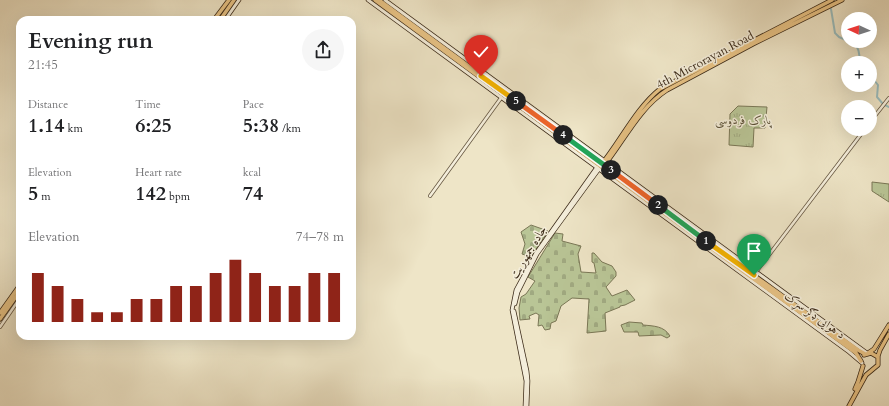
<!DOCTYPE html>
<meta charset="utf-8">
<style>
:root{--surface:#fff;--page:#f6f6f6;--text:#202124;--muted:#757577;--accent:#8f2418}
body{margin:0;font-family:Cardo,Amiri,serif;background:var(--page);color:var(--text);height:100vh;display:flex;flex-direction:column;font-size:15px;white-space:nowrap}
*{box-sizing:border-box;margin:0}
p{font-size:13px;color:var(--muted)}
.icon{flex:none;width:22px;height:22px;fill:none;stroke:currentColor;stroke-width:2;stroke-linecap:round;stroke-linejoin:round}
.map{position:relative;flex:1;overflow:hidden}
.side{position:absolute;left:16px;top:16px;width:340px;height:324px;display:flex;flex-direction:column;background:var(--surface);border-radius:12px;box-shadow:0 4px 16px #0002}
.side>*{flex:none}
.needle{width:26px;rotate:273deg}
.fabs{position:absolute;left:841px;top:12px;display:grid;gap:8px}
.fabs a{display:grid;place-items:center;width:36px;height:36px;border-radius:50%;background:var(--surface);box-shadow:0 4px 16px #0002;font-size:20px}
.pin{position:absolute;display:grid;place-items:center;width:34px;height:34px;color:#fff;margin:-41px -17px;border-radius:50% 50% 50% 0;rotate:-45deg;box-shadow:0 0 4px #0007}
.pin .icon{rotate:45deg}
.km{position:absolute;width:20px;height:20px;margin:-10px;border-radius:50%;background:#222;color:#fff;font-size:11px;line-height:20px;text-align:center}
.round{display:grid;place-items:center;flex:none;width:42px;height:42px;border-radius:21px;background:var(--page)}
.overview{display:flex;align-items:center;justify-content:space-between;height:68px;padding:0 12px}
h1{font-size:22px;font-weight:600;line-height:30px}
.stats{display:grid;grid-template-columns:repeat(3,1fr);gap:6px;height:68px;padding:4px 12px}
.stats div{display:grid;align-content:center}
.stats b{font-size:20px;font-weight:600}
.stats small{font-size:11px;font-weight:400}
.stats p{font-size:11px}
.chart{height:112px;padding:8px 12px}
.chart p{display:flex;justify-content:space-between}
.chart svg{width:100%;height:72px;margin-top:4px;stroke:var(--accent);stroke-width:6}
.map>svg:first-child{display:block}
.grass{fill:url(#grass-tufts);stroke:#7a7756}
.cemetery{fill:url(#cemetery-stones);stroke:#7a7756}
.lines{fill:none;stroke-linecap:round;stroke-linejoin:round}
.canal{stroke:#9bbdbd;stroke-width:2}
.tertiary-casing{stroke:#675843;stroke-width:4}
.secondary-casing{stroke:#3a2917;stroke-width:4.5}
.primary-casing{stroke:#3a2917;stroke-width:5}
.tertiary{stroke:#f4eedb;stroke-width:2.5}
.secondary{stroke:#f4eedb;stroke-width:3}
.primary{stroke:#e7c284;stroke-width:3.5}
.split-1-casing{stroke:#fff;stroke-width:8}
.split-2-casing{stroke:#fff;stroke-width:8}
.split-3-casing{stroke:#fff;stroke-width:8}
.split-4-casing{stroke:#fff;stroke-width:8}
.split-5-casing{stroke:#fff;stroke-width:8}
.split-6-casing{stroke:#fff;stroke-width:8}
.split-1{stroke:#f5b400;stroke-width:5}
.split-2{stroke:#22a559;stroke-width:5}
.split-3{stroke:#f0652b;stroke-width:5}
.split-4{stroke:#22a559;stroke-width:5}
.split-5{stroke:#f0652b;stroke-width:5}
.split-6{stroke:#f5b400;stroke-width:5}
.labels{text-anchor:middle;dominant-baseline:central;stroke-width:3;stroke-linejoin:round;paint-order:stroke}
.street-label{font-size:12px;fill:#3a2917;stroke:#f4eedb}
.park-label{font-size:12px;font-style:italic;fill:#5a5037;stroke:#f4eedb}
</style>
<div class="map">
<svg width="889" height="406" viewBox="0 0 889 406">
<defs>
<pattern id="grass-tufts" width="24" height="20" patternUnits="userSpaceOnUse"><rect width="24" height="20" fill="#b9c596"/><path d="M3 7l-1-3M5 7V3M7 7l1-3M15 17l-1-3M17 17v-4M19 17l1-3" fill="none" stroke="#a0a981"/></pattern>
<pattern id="cemetery-stones" width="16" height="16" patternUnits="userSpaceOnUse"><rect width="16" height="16" fill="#b9c596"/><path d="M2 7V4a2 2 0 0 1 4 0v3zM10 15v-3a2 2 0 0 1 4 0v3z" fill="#a0a981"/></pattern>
</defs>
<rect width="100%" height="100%" fill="#eee5c7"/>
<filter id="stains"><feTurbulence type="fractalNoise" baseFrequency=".005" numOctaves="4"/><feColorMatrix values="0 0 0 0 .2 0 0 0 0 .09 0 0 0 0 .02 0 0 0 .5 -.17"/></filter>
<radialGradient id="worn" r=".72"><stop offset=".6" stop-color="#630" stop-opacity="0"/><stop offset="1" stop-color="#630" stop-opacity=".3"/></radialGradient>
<path class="grass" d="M738 106 767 107 765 128H754L753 147 729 145 730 114Z
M872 182 889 184V202L872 191Z"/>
<path class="cemetery" d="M531 225 548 231 531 257 522 254 525 244 521 232Z
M555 233 563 234 562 241 581 246 578 254 581 272 596 273 594 263 592 262V253H594L602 262 612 266 616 272V276L606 287 612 296 627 290 635 300 625 305 620 306V307L605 313 606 331 587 333 589 299 572 298 561 306 556 321 551 323 550 329 545 330 542 325 538 326 539 315 536 313 529 316 530 319 520 320 519 308 521 297 526 294 535 281 528 277Z
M629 322 642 323 643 325C654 326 664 326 670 336L667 338 661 335 639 336 638 332H624L621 325Z"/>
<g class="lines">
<path class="canal" d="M831 9 835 33 839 37 848 41
M849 41C862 49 857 50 861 63
M870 75 878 85 877 97 883 104 889 107"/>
<g class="tertiary-casing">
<path id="tertiary" d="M870 122 889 98
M430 196 501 98
M756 272 865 129
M0 327 20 298"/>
</g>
<g class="secondary-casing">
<path id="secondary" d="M368 0 849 352 862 363
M385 0 867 353
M225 20 239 0
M515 304 518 292 537 254 599 169
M514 311 527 371 528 381 527 406
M525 406 526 381 512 310 516 290 536 253 597 167"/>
</g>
<g class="primary-casing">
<path id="primary" d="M375 0 722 256 856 353 861 361
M379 0 724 254 858 350 865 354
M214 20 229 0
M220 20 234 0
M601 165C620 142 636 108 660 89L832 0
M603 167C624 141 639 108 667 90L753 44 842 0
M0 313 20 285
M0 319 20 291
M868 353 874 349 889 325
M864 355 871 353 878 357
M855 389 858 382 863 366
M849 406 866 375 878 365V356L880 350 889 334"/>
</g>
<use href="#tertiary" class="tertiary"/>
<use href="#secondary" class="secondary"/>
<use href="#primary" class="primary"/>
</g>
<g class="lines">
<g class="split-1-casing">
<path id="split-1" d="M706 241 754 275"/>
</g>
<g class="split-2-casing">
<path id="split-2" d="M658 205 706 241"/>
</g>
<g class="split-3-casing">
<path id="split-3" d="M611 170 658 205"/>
</g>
<g class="split-4-casing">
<path id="split-4" d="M563 135 611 170"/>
</g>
<g class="split-5-casing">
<path id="split-5" d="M516 101 563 135"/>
</g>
<g class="split-6-casing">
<path id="split-6" d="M481 76 516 101"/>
</g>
<use href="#split-1" class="split-1"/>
<use href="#split-2" class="split-2"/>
<use href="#split-3" class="split-3"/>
<use href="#split-4" class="split-4"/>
<use href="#split-5" class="split-5"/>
<use href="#split-6" class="split-6"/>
</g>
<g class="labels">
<g class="street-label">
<text transform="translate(705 60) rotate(-28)">4th Microrayan Road</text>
<text transform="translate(528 252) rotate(-59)">جاده جمهوریت</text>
<text transform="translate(815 315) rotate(36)">د هوایی ډګر سړک</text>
</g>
<g class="park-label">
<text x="743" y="120">پارک فردوسی</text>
</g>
</g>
<rect width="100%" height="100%" filter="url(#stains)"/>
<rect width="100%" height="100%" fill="url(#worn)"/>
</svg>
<div class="fabs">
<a><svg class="needle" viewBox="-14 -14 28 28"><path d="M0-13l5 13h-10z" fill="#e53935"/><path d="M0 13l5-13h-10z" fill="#757577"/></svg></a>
<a>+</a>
<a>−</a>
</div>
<div class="pin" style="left:754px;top:275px;background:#1e9e55"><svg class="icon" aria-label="arrive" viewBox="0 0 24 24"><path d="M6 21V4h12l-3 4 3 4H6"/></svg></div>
<div class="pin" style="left:481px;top:76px;background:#d93025"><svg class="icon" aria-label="check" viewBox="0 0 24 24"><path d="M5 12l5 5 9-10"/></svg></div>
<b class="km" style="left:706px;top:241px">1</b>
<b class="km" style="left:658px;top:205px">2</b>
<b class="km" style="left:611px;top:170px">3</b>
<b class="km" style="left:563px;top:135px">4</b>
<b class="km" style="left:516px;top:101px">5</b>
<section class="side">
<div class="overview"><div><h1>Evening run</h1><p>21:45</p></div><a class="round"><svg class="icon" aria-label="share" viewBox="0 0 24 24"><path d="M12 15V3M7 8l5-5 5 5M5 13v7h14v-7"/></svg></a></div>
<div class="stats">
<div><p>Distance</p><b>1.14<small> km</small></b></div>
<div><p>Time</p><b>6:25</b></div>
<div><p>Pace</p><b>5:38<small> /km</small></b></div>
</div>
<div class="stats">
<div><p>Elevation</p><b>5<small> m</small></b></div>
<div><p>Heart rate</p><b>142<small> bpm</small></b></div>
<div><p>kcal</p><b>74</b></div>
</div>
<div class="chart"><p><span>Elevation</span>74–78 m</p>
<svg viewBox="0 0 160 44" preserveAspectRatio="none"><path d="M5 44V14M15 44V22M25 44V30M35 44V38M45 44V38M55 44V30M65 44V30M75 44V22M85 44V22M95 44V14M105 44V6M115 44V14M125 44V22M135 44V22M145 44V14M155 44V14"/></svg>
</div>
</section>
</div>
